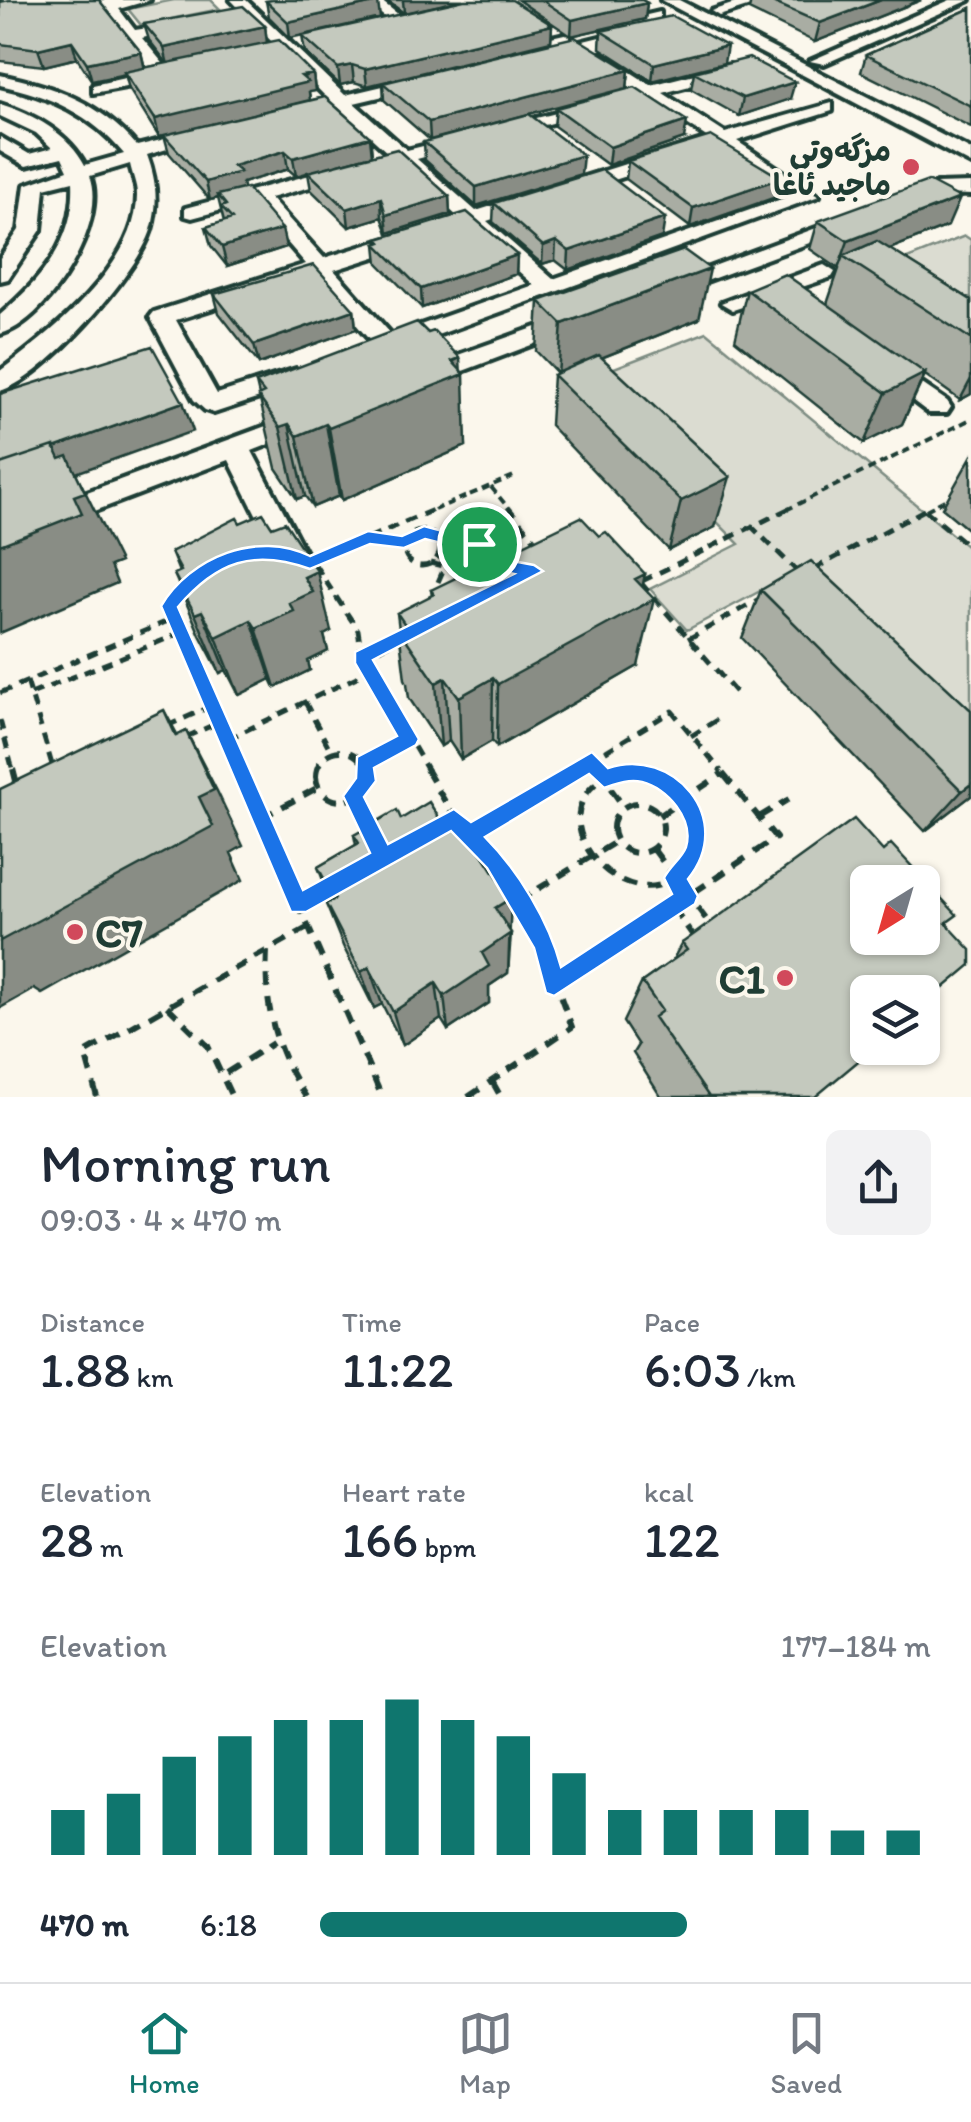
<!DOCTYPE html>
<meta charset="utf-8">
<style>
:root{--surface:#fff;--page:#f2f2f3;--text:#1f2937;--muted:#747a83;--line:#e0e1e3;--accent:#0f766e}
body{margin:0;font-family:Itim,"Playpen Sans Arabic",sans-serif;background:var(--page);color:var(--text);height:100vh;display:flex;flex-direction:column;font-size:38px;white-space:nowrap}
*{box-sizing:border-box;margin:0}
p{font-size:32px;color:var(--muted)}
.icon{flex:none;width:55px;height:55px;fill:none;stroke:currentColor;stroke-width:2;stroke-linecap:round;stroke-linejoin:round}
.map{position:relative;height:1097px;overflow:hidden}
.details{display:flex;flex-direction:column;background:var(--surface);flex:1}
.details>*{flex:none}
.needle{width:65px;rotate:217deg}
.buttons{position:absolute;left:850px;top:865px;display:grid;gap:20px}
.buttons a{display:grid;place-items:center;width:90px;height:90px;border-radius:15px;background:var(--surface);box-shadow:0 2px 8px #0004;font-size:50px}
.pin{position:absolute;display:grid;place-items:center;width:85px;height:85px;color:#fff;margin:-42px;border:5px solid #fff;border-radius:50%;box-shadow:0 2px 10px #0007}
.round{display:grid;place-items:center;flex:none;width:105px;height:105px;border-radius:15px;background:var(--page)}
.headline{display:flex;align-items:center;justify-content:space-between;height:170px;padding:0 40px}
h1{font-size:55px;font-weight:600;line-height:75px}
.figures{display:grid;grid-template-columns:repeat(3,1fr);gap:15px;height:170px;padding:10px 40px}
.figures div{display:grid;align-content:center}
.figures b{font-size:50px;font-weight:600}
.figures small{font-size:28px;font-weight:400}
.figures p{font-size:28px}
.chart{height:280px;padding:20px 40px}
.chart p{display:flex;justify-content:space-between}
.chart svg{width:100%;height:180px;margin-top:10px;stroke:var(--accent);stroke-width:6}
ul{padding:0 40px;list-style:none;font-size:32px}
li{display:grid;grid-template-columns:160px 120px 1fr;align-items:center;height:75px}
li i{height:25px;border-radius:12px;background:var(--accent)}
.tabs{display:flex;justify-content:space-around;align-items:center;height:140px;border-top:2px solid var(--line);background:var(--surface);font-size:28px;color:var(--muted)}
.tabs a{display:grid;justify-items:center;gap:5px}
.tabs .current{color:var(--accent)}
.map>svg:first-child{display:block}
.green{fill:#dbdcd1;stroke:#7d8c82;stroke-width:2.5}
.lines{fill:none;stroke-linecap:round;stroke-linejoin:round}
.minor-casing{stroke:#1f3d34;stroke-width:8}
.path-far2{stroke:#1f3d34;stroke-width:4;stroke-dasharray:8 5;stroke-linecap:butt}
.path-far1{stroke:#1f3d34;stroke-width:5;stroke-dasharray:11 8;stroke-linecap:butt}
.path{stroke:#1f3d34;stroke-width:6;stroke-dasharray:14 10;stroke-linecap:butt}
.minor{fill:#fbf7ec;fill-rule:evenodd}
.wall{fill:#a9ada3;stroke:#1f3d34;stroke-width:2.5}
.shaded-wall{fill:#898d85;stroke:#1f3d34;stroke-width:2.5}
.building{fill:#c4c9be;stroke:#1f3d34;stroke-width:2.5;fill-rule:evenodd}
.route{fill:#1a73e8;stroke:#fff;stroke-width:2.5;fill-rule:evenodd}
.poi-dot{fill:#d1495b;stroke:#fbf7ec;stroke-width:4}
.labels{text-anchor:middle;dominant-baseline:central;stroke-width:8;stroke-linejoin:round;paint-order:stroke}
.far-poi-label{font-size:30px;font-weight:bold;fill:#1f3d34;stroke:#fbf7ec;text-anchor:end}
.near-poi-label{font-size:42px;font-weight:bold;fill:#1f3d34;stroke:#fbf7ec;text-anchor:start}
</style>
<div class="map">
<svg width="971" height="1097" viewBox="0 0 971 1097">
<rect width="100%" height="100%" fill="#fbf7ec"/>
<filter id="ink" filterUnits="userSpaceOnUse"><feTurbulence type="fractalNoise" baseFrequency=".01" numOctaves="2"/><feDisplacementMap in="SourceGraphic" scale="20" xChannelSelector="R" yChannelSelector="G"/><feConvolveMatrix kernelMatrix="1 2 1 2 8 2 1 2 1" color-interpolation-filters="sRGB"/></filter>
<g filter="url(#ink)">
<path class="green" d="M174 0H211L220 9 141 25 128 9Z
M965 236 971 240V356L857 279Z
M707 332 971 550V777L777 582 687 630 650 589 739 544 578 382Z"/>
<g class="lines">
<g class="minor-casing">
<path id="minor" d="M97 0H150L119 9 135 30 193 21V27L142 38 172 74 169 79 93 93V85L152 72Z
M231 0H246L345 95 400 82 393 77 395 73 660 12V18L425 76 432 81 430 85 354 103 407 150 601 102V110L417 159 476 211 708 138 646 97 633 98 635 90 590 60V54H602L651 85 730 65 738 70 736 74 663 93 725 133 832 103V111L737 141 819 196 388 353 378 350 315 276 176 320 217 394 296 369 309 377 305 383 214 413 205 410 194 400 150 317 154 312 306 264 252 202 192 218 185 216V208L389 154 338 107 287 117V109L328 99ZM720 146 793 195 553 279 487 221ZM399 163 458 217 324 258 270 198ZM469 227 534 285 392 335 334 270Z
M363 0H380L408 22 395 25Z
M661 0H679L971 150V164Z
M744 0H769L719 16 711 11Z
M950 0H970L824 64 810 61Z
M0 75C54 86 101 103 137 146L205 129 214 135 147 155C156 179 159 203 151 230 137 274 44 379 0 391V371C50 334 138 264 137 195 137 185 132 174 130 164L90 176C109 223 47 322 0 334V315C43 278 76 239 73 181L45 188 41 230 8 279 0 281V258L19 230 25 185 68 170 62 157 26 166 0 151V137L29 154 52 148 36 133 0 116V104C34 114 70 135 85 165L124 154C91 114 50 96 0 85Z
M971 183V195L945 194 906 208 896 202 936 184Z
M854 214 861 216V224L679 291 671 293 660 286Z
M824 265 835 272 832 277 733 310 721 303Z
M576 313 588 320 584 325 431 383 422 385 409 377 413 371Z
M884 358 947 401 951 407 947 413H929L875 372 872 366Z
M304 412 317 421 313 427 252 451 306 554 302 562H280L229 460 0 547V524Z"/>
</g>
<path class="path-far2" d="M491 487 510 510
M434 510 516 475
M786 510 971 419
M926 510 950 497"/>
<path class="path-far1" d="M508 507 538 544
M925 510 971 548
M750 525 798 572
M404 548a18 18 0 1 1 36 0a18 18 0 1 1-36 0Z
M372 538 404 542
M441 538 469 543
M457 559a18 18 0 1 1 36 0a18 18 0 1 1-36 0Z
M456 541 459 528
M317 560 440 507
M430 563 458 570
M315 565 358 630 362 657 428 771
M814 569 930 507
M642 581 792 507
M438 582 445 566
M641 583 737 694
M183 589 169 605 241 771
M688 639 761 598
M362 657 404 637
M27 681 53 768
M0 693 175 618
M31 694 181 633
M305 702 333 755
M0 720 13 771
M167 726 212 706
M691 736 720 718
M186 737 220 722
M228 739 369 671
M592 761 599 771
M364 763 409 739
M573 771 672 711 721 771"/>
<path class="path" d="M316 776a25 25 0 1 1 50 0a25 25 0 1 1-50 0Z
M13 769 17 785
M240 769 382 1097
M426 769 458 824
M597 769 623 806
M630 772C671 779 720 819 688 864 641 931 540 834 594 785 602 778 619 775 630 772Z
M354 797 371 832
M613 828a25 25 0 1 1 50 0a25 25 0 1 1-50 0Z
M659 816 723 773
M759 817 789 799
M261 818 317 788
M470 834 577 769
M654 850 712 927
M518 901 617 841
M298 904 331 886
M673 907 696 940
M267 951C264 1007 275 1051 306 1097
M554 985 776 838 719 769
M167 1006 208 1046 232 1097
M226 1073 273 1043
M492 1081 501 1097
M97 1097 85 1053 309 927
M468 1097 572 1027 530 916 470 835"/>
<use href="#minor" class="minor"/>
</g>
<path class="wall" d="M0 0 141 52 145 68 167 63 149 40 144 24 265 26 267 43 313 74 315 91 309 92 310 100 159 137 129 89 125 74 92 81 77 58 44 66 0 61Z
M376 0 290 38 269 17 266 1Z
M386 0H463L404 13Z
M518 0H642L647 3 645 19 571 36Z
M751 0H921L815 42 749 10Z
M971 8V127L861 72 866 55Z
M552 25 551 41 367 86 354 82 340 85 305 52 302 36Z
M601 31 724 63 652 81 600 48Z
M629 70 627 88 430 140 384 100 383 83Z
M694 72 790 99 739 116 691 89Z
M556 108 684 139 608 165 554 126Z
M164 135 370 137 372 155 449 196 450 214 388 233 382 217 349 227 311 190 308 173 296 176 288 169 242 183 243 189 286 247 227 266 211 246 206 227 224 222 218 198 210 200 169 153Z
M424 142 581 174 476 206 425 160Z
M628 161 776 197 690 227 626 179Z
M494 203 662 237 568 270 555 260 542 264 493 222Z
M818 221 948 226 889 249 971 300V394L960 400 925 375 902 424 864 443 735 340 747 290 827 304 839 269 810 249Z
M378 239 517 255 516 274 422 308 378 263 376 244 378 243Z
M214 294 354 310 356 329 259 364 219 313Z
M539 301 699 319 601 358 715 527 669 550 550 425 553 375 557 373 536 351Z
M461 371 466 446 342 500 339 496 313 507 305 496 297 499 276 468 256 383Z
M971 457V532L942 508Z
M240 523 331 631 324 635 328 651 308 661 310 670 275 687 271 679 239 695 226 670 220 673 200 635 174 574 179 572 171 552Z
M643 587 638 666 497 747 492 741 461 759 449 741 441 746 409 698 407 683 405 679 397 613 432 596 431 590Z
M761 590 971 796 925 831 742 638Z
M401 819 511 933 508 973 489 986V1003L448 1030 441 1019 403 1045 382 1004 374 1008 343 946 326 904 331 901 318 867 356 845 354 835Z
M947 924 815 1097H661L633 1053 638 1045 623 1022 642 982 672 961 682 943Z"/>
<path class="shaded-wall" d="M403 0H463L404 13Z
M881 0H921L815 42 820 23Z
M378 2 380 18 290 38 288 22Z
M647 3 645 19 571 36 572 20Z
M552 25 551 41 367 86 365 69Z
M265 26 267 43 168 65 164 48Z
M72 41 77 58 44 66 38 49Z
M727 46 724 63 652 81 654 64Z
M141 52 145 70 92 81 87 63Z
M352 65 354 82 340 85 338 68Z
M629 70 627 88 430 140 429 122Z
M313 74 315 91 309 92 310 100 159 137 155 119Z
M795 82 790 99 739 116 743 98Z
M687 121 684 139 608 165 610 147Z
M370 137 372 155 296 176 293 158Z
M285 151 288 169 242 183 244 191 218 195V198L210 200 206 182 233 166Z
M583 155 581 174 476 206V187Z
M781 178 776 197 690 227 693 208Z
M449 196 450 214 388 233 386 215Z
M381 198 382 217 349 227 347 209Z
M960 198 948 226 854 263 843 256 838 269 848 241Z
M665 218 662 237 568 270 569 251Z
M282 229 286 247 227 266 222 247Z
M556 241 555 260 542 264 543 246Z
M517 255 516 274 422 308 421 289Z
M710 269 699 319 558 375 562 324Z
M354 310 356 329 259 364 254 345Z
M460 358 461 376 464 374 466 446 342 500 329 428Z
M925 373 902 424 864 443 886 393Z
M971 379V394L960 400Z
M183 402 193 431 76 473 120 562 110 566 117 583 0 633V467Z
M289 424 305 496 297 499 280 427Z
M326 424 339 496 313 507 297 436Z
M730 477 715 527 669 550 681 501Z
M317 571 331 631 324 635 328 651 308 661 310 670 275 687 256 628 304 577Z
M645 574 638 608 654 599 638 666 497 747 498 684 635 579Z
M202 611 226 670 220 673 195 614Z
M251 620 271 679 239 695 216 637Z
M445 678 449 741 441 746 436 683Z
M493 678 492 741 461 759 459 697Z
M164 710 197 771 186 731 217 791 243 846 231 853 243 880 42 994 34 989 0 1008V941L199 797 176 736Z
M971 784V796L925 831 962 791Z
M511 898 508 973 489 986V1003L448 1030 444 996 482 953 495 908Z
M369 967 382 1004 374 1008 361 972Z
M436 983 441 1019 403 1045 393 1012Z"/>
<path class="building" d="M9 0H99L141 52 87 63 72 41 38 49 0 44V2Z
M272 0H376L378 2 288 22 266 1Z
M464 0H512L552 25 365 69 352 65 338 68 302 36Z
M542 0H642L647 3 572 20Z
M768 0H881L820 23Z
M243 6 265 26 164 48 144 24Z
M971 8V106L866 55Z
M672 16 727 46 654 64 601 31Z
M575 37 629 70 429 122 383 83Z
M279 40 313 74 301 76 308 82 155 119 124 72Z
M749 58 795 82 743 98 694 72Z
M635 87 687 121 610 147 556 108Z
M325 97 370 137 293 158 285 151 233 166 240 172 206 182 164 135Z
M529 114 583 155 476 187 424 142Z
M711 136 781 178 693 208 628 161Z
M397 149 449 196 386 215 381 198 347 209 308 172Z
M602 170 665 218 569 251 556 241 543 246 494 203Z
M928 181 960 198 848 241 818 221Z
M247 188 282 229 222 247 206 227 232 219 221 207 226 205 218 195Z
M467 212 517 255 421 289 376 244 381 242 378 239Z
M877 241 971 300V339L843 256Z
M684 250 710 269 562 324 539 301Z
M314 265 354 310 254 345 214 294Z
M785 274 925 373 886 393 747 290Z
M417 322 428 333 434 331 460 358 452 361 464 374 329 428 326 424 297 436 289 424 280 427 258 396 264 393 256 383Z
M152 346 183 402 54 448V446L0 464V394Z
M599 355 730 477 681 501 553 375Z
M54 446 60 459 68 456 85 492 74 496 82 513 0 545V464Z
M263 513 272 527 285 522 317 571 304 577 313 592 289 603 294 611 256 628 251 620 216 637 202 611 195 614 174 574 181 571 171 552 237 518 240 523Z
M581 517 599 536 606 532 645 574 635 579 654 599 498 684 493 678 459 697 445 678 436 683 401 632 408 629 397 613 434 594 431 590Z
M811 561 971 710V784L962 791 761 590Z
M164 710 176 736 186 731 214 790 199 797 213 826 0 941V789Z
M429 802 444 826 459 817 511 898 495 908 511 933 482 953 489 966 444 996 436 983 393 1012 369 967 361 972 326 904 335 899 318 867 359 843 354 835 397 810 401 819Z
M854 819 883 851 891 844 957 915 946 923 971 950V965L922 1006V992H868V1048H874L815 1097H709L654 1017 662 1011 642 982 687 950 682 943ZM868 882H922V938H868Z"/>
</g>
<path class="route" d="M424 526 498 546 502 559 534 565 543 571 373 660 419 739 416 745 374 768 376 781 364 797 388 844 454 809 471 822 592 752 608 768C673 746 737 819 688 879L698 896 695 904 554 996 546 993 534 948 511 909 487 868 451 831 306 912H291L161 606C190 557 258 530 310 556L368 531 402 536ZM425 539 485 554 489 568 514 574 355 652V663L397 736 357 757 356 778 343 796 370 853 303 890 178 607C217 561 254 549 310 569L370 544 404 548ZM589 774 604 788C616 784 628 779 642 782 667 788 694 819 686 847 682 858 669 867 664 878L672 894 561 967C549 921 518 870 485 837Z"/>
<g class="poi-dot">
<circle cx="911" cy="167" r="10"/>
<circle cx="75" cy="932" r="10"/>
<circle cx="785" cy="978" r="10"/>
</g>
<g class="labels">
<g class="far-poi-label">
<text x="891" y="150">مزگەوتی<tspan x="891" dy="34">ماجید ئاغا</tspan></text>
</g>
<g class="near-poi-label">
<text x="95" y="932">C7</text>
<text x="765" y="978" text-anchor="end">C1</text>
</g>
</g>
</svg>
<div class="buttons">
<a><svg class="needle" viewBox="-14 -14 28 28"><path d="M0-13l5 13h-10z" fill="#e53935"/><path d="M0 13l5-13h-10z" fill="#747a83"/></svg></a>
<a><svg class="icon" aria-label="layers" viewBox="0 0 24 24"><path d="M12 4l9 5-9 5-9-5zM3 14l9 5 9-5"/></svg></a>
</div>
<div class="pin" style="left:479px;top:544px;background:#1e9e55"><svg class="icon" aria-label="arrive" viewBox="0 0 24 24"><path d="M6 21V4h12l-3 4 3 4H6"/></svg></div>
</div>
<section class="details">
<div class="headline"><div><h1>Morning run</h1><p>09:03 · 4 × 470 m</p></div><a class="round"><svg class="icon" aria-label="share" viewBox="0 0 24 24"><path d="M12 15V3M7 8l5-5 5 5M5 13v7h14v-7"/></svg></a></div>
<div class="figures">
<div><p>Distance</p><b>1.88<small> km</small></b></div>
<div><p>Time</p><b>11:22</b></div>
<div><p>Pace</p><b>6:03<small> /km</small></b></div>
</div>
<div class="figures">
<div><p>Elevation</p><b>28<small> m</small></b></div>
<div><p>Heart rate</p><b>166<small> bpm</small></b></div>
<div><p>kcal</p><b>122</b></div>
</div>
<div class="chart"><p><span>Elevation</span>177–184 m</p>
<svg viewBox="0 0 160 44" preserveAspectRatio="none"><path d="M5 44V33M15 44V29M25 44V20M35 44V15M45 44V11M55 44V11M65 44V6M75 44V11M85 44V15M95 44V24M105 44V33M115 44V33M125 44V33M135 44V33M145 44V38M155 44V38"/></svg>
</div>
<ul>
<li><b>470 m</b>6:18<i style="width:60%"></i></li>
</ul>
</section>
<nav class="tabs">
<a class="current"><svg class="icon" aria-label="home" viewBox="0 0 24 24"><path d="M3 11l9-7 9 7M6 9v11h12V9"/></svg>Home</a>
<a><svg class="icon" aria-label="map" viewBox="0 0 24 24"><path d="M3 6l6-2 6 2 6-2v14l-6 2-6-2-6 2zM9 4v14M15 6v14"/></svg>Map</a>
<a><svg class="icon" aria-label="saved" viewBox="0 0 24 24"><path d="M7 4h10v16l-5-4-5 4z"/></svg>Saved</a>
</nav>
